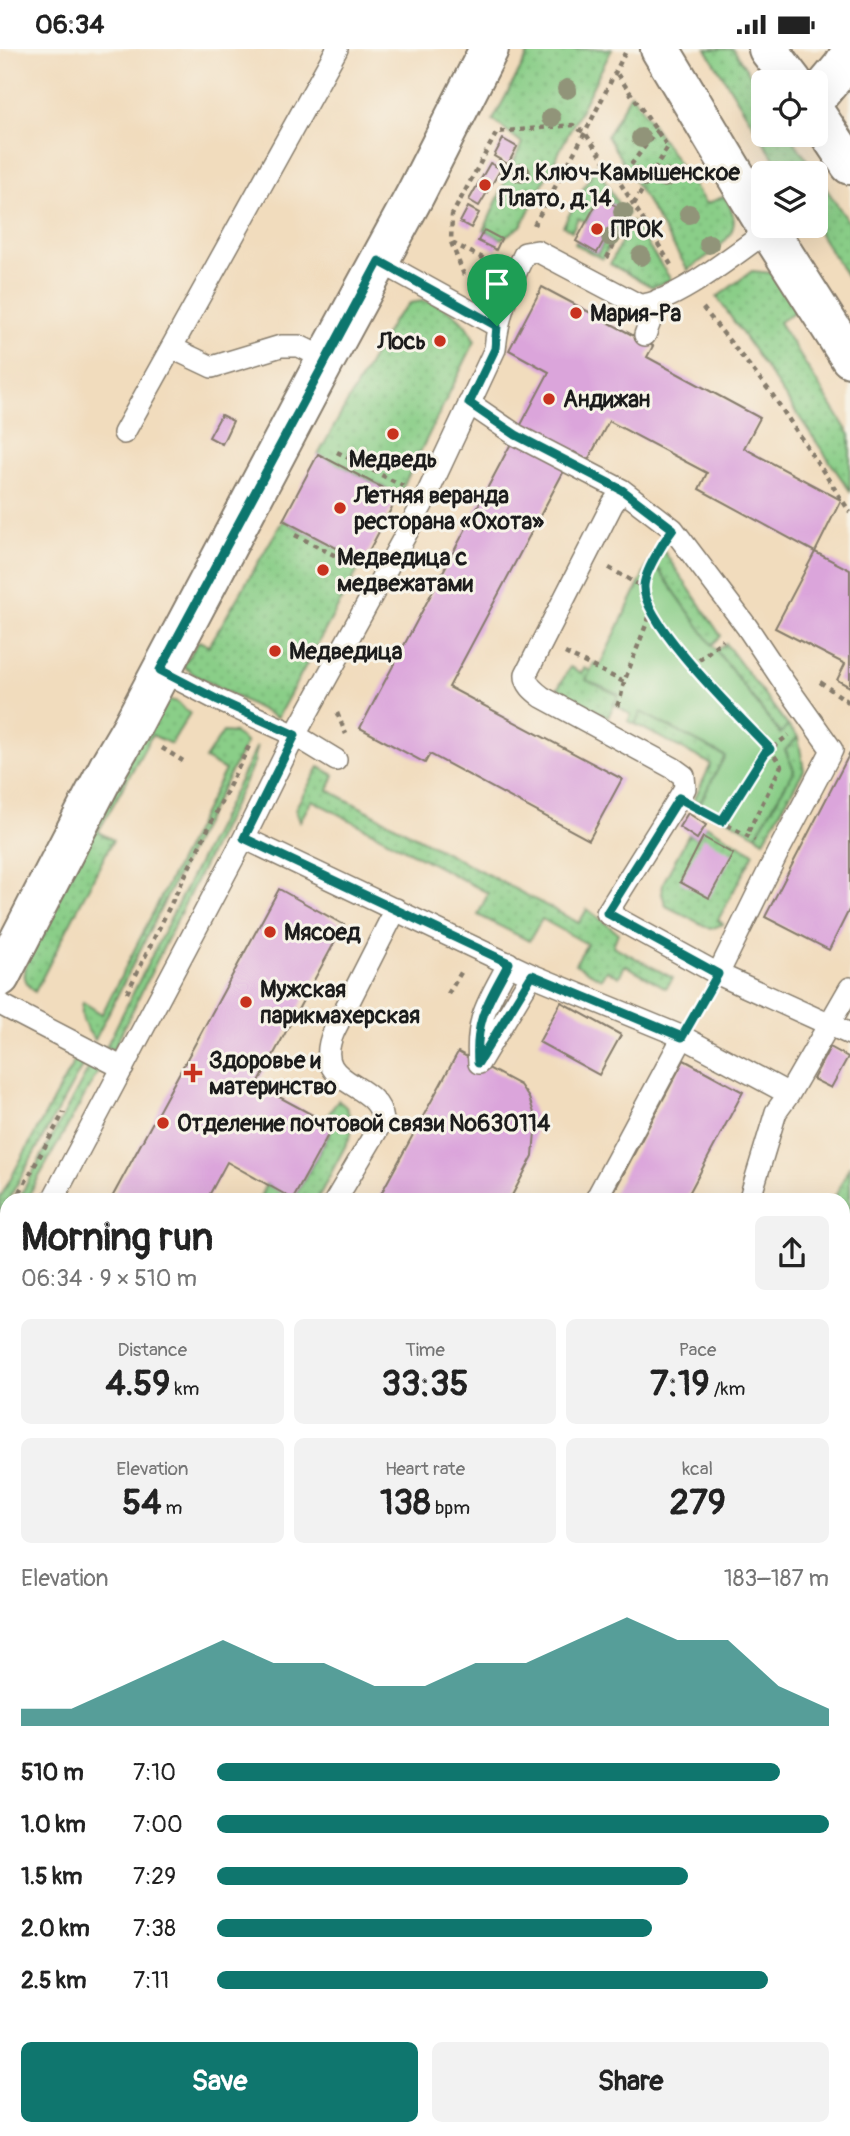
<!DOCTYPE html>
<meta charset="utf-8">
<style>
:root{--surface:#fff;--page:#f2f2f2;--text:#222;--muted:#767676;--accent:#0f766e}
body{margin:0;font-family:Pangolin,sans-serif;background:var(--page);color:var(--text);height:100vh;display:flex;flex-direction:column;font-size:26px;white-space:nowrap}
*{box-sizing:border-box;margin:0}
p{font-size:23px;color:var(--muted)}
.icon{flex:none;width:38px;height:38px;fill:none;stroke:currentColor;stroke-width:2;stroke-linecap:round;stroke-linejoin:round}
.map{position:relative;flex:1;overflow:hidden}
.side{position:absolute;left:0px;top:1144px;width:850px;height:943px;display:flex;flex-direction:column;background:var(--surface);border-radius:21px 21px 0 0;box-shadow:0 7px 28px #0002}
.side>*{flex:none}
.fabs{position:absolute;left:751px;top:21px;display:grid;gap:14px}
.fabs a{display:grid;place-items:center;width:77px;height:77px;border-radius:10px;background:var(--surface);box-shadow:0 7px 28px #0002;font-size:35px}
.pin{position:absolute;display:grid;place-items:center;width:60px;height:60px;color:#fff;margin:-72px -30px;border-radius:50% 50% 50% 0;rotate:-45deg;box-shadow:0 0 7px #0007}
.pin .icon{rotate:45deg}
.round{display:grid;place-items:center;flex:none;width:74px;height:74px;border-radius:10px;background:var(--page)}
.summary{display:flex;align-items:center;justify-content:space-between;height:119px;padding:0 21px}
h1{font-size:38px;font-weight:700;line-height:52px}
.figures{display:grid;grid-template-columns:repeat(3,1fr);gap:10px;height:119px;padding:7px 21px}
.figures div{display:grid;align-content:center;border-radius:10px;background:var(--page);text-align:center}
.figures b{font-size:35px;font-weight:700}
.figures small{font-size:19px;font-weight:400}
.figures p{font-size:19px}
.chart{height:196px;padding:14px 21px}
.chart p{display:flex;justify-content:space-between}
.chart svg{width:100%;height:126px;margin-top:7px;fill:var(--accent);opacity:.7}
.primary-button{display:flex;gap:14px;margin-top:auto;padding:14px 21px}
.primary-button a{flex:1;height:80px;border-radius:10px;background:var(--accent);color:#fff;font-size:28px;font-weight:700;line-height:80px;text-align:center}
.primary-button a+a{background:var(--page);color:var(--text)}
ul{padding:0 21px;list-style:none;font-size:23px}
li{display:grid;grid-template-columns:112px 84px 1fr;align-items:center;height:52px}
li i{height:18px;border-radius:9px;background:var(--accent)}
.status{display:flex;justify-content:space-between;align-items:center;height:49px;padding:0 35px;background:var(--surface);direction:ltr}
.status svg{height:19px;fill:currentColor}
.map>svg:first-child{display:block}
.built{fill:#dfd5f5}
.grass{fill:url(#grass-dots);stroke:#537552;stroke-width:2}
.green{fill:#8ace88;stroke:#537552;stroke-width:2}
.building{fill:#dba5db}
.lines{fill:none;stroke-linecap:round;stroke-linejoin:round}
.lane-casing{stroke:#867c6c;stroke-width:24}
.street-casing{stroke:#867c6c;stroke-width:42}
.secondary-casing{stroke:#867c6c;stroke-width:42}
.path{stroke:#867c6c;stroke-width:4.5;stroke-dasharray:5 5;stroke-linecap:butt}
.lane{stroke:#fff;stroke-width:21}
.street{stroke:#fff;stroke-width:38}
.secondary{stroke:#fff;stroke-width:38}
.tree{fill:#919479}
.route-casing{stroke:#fff;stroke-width:14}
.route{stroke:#0f766e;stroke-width:9}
.poi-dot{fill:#c8321e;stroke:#f7f3e8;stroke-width:2.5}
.labels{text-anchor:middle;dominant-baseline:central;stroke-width:6;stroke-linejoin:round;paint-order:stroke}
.poi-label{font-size:23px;font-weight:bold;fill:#1c1c1c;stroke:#f7f3e8;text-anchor:start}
</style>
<div class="status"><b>06:34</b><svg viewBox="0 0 49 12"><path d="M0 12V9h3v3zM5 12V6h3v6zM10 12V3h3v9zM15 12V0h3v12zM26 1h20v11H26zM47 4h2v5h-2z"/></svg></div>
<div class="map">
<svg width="850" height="2087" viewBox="0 0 850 2087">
<defs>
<pattern id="grass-dots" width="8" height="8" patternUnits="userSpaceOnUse" patternTransform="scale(1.75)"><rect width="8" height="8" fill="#8ace88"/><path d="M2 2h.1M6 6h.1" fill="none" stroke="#76b075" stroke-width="1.8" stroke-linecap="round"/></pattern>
</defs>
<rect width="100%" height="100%" fill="#f7f3e8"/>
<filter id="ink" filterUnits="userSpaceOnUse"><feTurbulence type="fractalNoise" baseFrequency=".0143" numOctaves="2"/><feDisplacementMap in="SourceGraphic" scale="14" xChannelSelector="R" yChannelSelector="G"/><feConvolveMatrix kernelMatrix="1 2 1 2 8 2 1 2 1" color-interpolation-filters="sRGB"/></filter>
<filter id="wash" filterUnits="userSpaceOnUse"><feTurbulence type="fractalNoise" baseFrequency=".00686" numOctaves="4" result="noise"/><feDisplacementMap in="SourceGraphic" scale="28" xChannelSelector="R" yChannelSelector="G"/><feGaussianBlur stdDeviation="1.57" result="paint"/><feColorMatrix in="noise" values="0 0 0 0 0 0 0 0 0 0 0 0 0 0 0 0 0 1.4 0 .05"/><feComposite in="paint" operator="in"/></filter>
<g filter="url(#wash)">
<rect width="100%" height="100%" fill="#f1dcbd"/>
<path class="built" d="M844 1362 850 1366V2087H744L732 2081H844Z
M0 2039 7 2043V2081H85L98 2087H0Z"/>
<path class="grass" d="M531 0H612L521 177 501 190 484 181 522 94 493 71Z
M706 0H733L763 45V86H790L850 175V233L815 177 816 124H783Z
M631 44 706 155 725 147C729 155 734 164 734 173 733 194 702 210 688 221L607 87Z
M596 116 621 160 628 164 602 210 575 195 576 192 598 204 621 160 600 148 586 173 578 169 572 182 563 177Z
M632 172 671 231 652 238 610 215Z
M752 222 772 224 783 234 800 259 779 273 850 386V442L717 248Z
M423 252C446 255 465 270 475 292L399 446 318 406 394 270 410 254Z
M283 471 363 512 277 669 195 626 183 617 199 592 209 597Z
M663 501 721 587 712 596 655 515Z
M726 595 788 677 781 685 716 601Z
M570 618 581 624 584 619 591 622 587 631 619 646 608 668 558 639Z
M166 652H175L190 664 171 695 152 686 98 783 113 791 35 943C21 931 24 924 28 908L156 658Z
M641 663 725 707 700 754 694 751 711 715 635 675Z
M223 683 235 684 246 694 186 809 95 991C85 979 79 969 83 953L102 965 225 721 205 710Z
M798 688 804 721 764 791 756 786 794 722 785 701Z
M257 697 254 714 113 1001 106 998Z
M319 718 334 726 328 741 579 874 587 860 618 884 613 897 673 929 666 939 625 916 619 928 606 921 601 930 575 915 587 895 542 870 529 892 478 866 488 844 312 751 300 772 295 760Z
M706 776 754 804 718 871 723 875 711 880 666 857 662 845 663 834 689 785 697 790Z
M76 1009 84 1014 0 1166V1149Z
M90 1017 99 1021 26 1151H18Z
M338 1051 346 1058 351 1070V1086L317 1151 258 1152 266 1135 294 1149 333 1078 324 1072Z
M850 1116V1182L844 1195V1152H833Z
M458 2081H614L610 2087H454Z"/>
<path class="green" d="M651 510 712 596 780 685 788 677 798 688 785 701 794 721 756 786 700 754 725 707 641 663 635 675 628 672 631 666 614 655 619 646 586 631 594 614 600 616Z
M85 2081H167L179 2087H98Z"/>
<g id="blocks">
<path class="building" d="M503 90 517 98 508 115 494 107Z
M490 114 501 120 479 157 469 151Z
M600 148 621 160 597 204 576 192Z
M468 158 479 164 471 179 460 173Z
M484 181 501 190 496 201 478 192Z
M542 238 653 297 647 308 760 369 744 399 841 451 815 503 850 521V638L837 631 845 615 775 579 815 503 699 440 707 424 609 372 588 411 574 403 449 638 622 730 589 791 430 705 425 714 360 679 549 323 509 301Z
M221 366 233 372 222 395 209 388Z
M318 405 398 447 363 513 283 471Z
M850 704V859L829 901 765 868Z
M688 764 706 776 697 790 679 778Z
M703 788 733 805 709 849 680 833Z
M279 840 344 876 257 1036 333 1077 293 1150 227 1113 206 1152H110Z
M561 953 621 986 599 1026 539 993Z
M830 998 848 1008 831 1039 813 1030Z
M458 1003 520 1036 529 1049 536 1070 533 1107 509 1152H377Z
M684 1011 743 1043 685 1152H609Z
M850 1182V1280L844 1276V1195Z
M0 1385 7 1389V1494L0 1490Z
M844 1453H850V1629L844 1626Z
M844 1681 850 1684V1757L844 1753Z
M0 1833 7 1837V1913L0 1909Z"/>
</g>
</g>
<g filter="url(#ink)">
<use href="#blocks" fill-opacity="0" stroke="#867c6c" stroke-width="2"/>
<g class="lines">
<g class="lane-casing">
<path id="lane" d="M379 212 497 277
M645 286 658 251
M172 299 212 318 281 297H299L326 310
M469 354 516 386 622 441 673 480 747 578 783 632 832 701 778 803 718 925
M124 384 337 0
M622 441 612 456 526 625C525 635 534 642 542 648L673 719 684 727 685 739 679 749 607 864 718 925 850 985
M336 711 295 686 422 456 495 300C498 266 510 234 525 204L537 202 639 256C673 256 740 201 769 181
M244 789 532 926 683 988 789 1045
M0 955 123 1019
M479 1014C475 969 489 952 509 914
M479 1014 532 926
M52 1152 244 789 295 686 218 651 160 621
M335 1152 383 1071C378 1029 309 1040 334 982L396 860
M595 1152 683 988
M749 1152 776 1063 789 1045 850 939
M844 1311 850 1315
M0 1348 7 1352
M844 1426 850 1425
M0 1524 7 1528
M0 1772 7 1776
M844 1887 850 1875
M0 1972 7 1976
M198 2081 209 2087
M234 2087 238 2081
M395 2087 397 2081"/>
</g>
<g class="street-casing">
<path id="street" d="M768 0 793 33
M816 49 842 18 850 5
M816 65 850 116"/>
</g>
<g class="secondary-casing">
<path id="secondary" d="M660 0 763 172
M766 177 850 309
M0 928 110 715 130 681 326 310 415 146 489 0"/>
</g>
<path class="path" d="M619 132 657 81
M534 176 585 84 625 4
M452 194 491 213
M607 209 634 155 668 98 615 22
M464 226 451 193 452 166 497 83 573 76 585 84 619 132 671 216
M703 259 772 345 850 463
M337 403 403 437
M295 486 359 519
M609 519 643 538
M651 563 691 617 770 700 781 717 746 787
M565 604 624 633
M691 617 723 591
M820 633 850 654
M617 657 621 647 624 633 651 563 643 538 657 505
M337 664 346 685
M162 699 183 712
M701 762 755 791
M722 772 765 704 789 686
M127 944 250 695
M448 945 462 922
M697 964 706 947
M15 1152 64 1063
M0 1179 7 1167
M0 1240 7 1236
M844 1357 850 1361
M0 1566 7 1555
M682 2081 694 2087
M448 2087 451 2081
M617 2087 620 2081"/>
<use href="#lane" class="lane"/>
<use href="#street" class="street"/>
<use href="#secondary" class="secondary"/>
</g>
<g class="tree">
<circle cx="567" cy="40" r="10"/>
<circle cx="551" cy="69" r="10"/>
<circle cx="641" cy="89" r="10"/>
<circle cx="521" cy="124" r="10"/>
<circle cx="665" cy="129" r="10"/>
<circle cx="623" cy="163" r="10"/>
<circle cx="689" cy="165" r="10"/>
<circle cx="611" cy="188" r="10"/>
<circle cx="709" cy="195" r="10"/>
<circle cx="641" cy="207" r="10"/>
</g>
</g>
<g class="lines" filter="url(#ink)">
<g class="route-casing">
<path id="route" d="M379 212 497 277 495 300 469 354 516 386 622 441 673 480C664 492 644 523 644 538 643 575 743 671 770 700L765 704 722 772 679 749 607 864 718 925 682 988 532 926 478 1014C475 969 489 952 509 914L244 789 295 686 218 651 160 621Z"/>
</g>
<use href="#route" class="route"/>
</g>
<g class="poi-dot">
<circle cx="485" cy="136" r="7"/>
<circle cx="597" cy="180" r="7"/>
<circle cx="576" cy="264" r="7"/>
<circle cx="440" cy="292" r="7"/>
<circle cx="549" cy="350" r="7"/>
<circle cx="393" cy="385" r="7"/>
<circle cx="340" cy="459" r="7"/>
<circle cx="323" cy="521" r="7"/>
<circle cx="275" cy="602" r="7"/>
<circle cx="270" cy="883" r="7"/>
<circle cx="246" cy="953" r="7"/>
<path d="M189.5 1013.5h7v7h7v7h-7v7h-7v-7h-7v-7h7z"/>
<circle cx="163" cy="1074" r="7"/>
</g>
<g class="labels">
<g class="poi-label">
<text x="499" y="123">Ул. Ключ-Камышенское<tspan x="499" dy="26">Плато, д.14</tspan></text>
<text x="611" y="180">ПРОК</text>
<text x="590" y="264">Мария-Ра</text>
<text x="426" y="292" text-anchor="end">Лось</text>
<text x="563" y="350">Андижан</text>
<text x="393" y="410" text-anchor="middle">Медведь</text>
<text x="354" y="446">Летняя веранда<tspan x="354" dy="26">ресторана «Охота»</tspan></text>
<text x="337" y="508">Медведица с<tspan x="337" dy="26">медвежатами</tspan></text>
<text x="289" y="602">Медведица</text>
<text x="284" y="883">Мясоед</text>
<text x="260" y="940">Мужская<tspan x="260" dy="26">парикмахерская</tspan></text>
<text x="209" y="1011">Здоровье и<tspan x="209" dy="26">материнство</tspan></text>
<text x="177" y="1074">Отделение почтовой связи №630114</text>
</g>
</g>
</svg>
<div class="fabs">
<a><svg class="icon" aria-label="locate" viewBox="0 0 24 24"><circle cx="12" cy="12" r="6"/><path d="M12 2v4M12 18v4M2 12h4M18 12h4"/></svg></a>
<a><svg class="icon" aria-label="layers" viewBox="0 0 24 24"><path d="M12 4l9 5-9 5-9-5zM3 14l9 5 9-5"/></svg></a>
</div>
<div class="pin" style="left:497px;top:277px;background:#1e9e55"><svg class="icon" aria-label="arrive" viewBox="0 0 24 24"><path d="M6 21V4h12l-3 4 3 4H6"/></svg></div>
<section class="side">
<div class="summary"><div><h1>Morning run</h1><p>06:34 · 9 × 510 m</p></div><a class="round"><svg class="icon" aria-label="share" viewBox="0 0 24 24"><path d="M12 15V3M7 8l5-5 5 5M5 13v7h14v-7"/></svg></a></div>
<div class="figures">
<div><p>Distance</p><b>4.59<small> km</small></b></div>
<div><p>Time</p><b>33:35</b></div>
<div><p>Pace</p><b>7:19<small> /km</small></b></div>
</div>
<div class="figures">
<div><p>Elevation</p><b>54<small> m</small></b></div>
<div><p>Heart rate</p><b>138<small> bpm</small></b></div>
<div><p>kcal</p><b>279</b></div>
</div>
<div class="chart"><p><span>Elevation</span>183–187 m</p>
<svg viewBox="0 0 160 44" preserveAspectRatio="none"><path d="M0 44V38L10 38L20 30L30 22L40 14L50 22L60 22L70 30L80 30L90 22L100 22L110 14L120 6L130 14L140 14L150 30L160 38V44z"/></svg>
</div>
<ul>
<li><b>510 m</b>7:10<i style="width:92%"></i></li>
<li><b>1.0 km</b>7:00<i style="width:100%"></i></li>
<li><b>1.5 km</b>7:29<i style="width:77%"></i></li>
<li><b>2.0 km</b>7:38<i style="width:71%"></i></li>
<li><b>2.5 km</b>7:11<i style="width:90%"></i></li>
</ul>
<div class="primary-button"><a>Save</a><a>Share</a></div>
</section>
</div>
